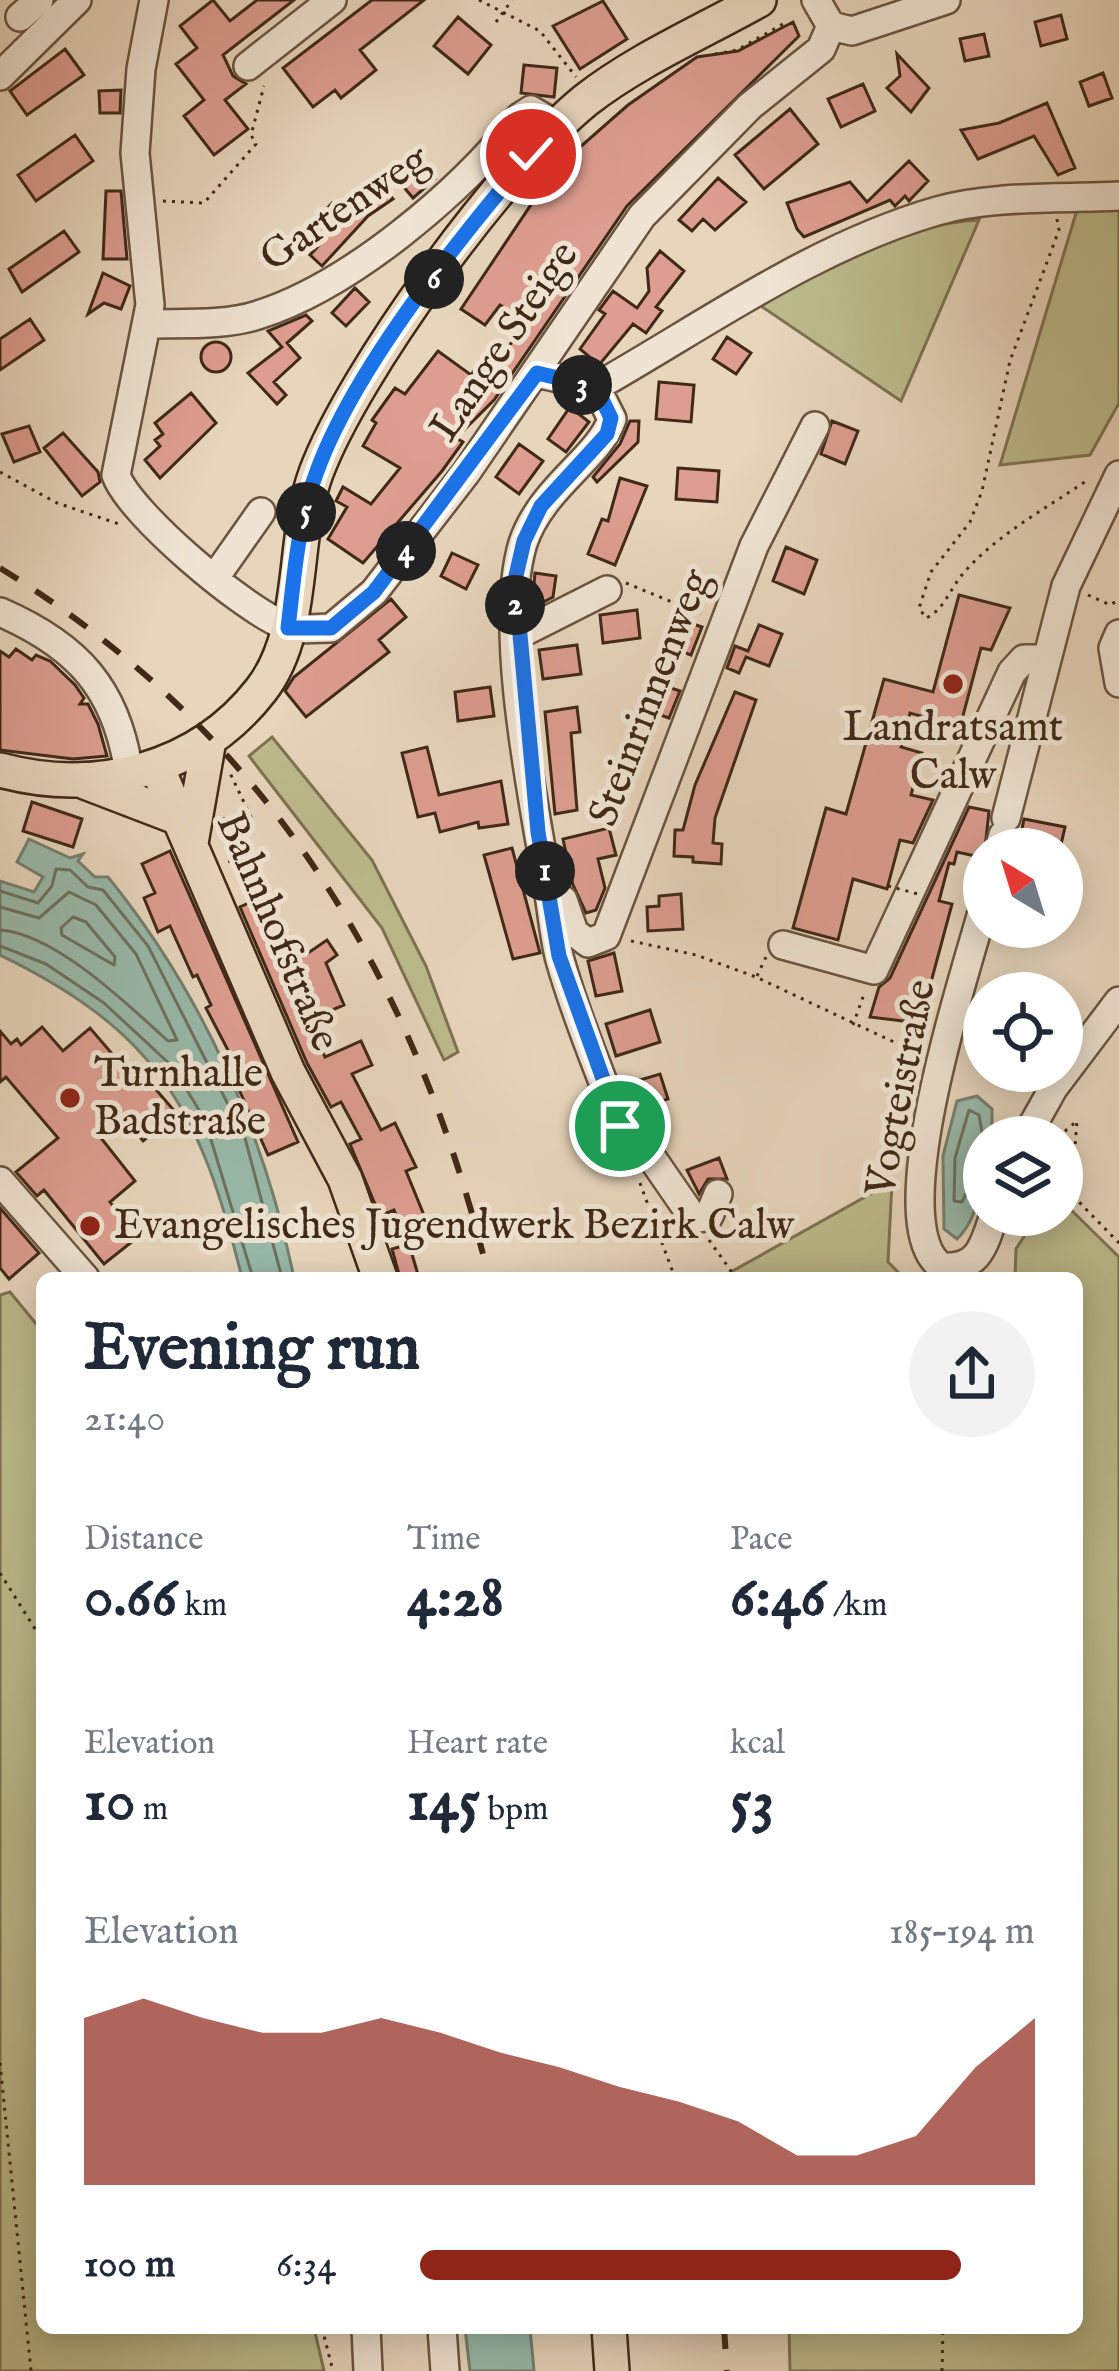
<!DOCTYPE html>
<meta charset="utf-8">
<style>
:root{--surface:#fff;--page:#f2f2f3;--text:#1f2937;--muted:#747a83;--accent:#8f2418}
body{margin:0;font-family:"IM FELL English",serif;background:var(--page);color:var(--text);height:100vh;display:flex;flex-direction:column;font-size:45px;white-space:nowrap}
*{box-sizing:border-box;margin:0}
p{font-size:39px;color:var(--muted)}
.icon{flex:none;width:66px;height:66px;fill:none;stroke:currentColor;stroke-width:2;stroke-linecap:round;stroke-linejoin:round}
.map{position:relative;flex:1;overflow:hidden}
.details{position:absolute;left:36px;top:1272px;width:1047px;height:1062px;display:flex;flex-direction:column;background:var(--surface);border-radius:18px;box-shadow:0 6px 30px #0003}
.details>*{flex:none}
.needle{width:78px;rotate:322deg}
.tools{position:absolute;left:963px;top:828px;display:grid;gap:24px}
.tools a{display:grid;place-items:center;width:120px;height:120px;border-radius:50%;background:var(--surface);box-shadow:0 6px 30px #0003;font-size:60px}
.pin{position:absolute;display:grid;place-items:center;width:102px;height:102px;color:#fff;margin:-51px;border:6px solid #fff;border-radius:50%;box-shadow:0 3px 12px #0007}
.km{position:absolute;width:60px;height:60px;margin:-30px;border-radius:50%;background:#222;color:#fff;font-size:33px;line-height:60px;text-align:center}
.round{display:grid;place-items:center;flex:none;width:126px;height:126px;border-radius:63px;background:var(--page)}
.head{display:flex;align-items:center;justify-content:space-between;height:204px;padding:0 48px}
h1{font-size:66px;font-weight:700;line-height:90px}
.stats{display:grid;grid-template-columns:repeat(3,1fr);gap:18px;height:204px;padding:12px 48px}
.stats div{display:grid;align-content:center}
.stats b{font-size:60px;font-weight:700}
.stats small{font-size:33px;font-weight:400}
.stats p{font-size:33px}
.chart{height:336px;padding:24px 48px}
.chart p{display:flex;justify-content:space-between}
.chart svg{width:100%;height:216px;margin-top:12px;fill:var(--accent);opacity:.7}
ul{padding:0 48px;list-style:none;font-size:39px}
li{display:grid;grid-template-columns:192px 144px 1fr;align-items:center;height:90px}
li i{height:30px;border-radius:15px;background:var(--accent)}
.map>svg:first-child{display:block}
.green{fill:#bcbb8c;stroke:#7e7252;stroke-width:3}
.water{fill:#98b9aa;stroke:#757f6f;stroke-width:3}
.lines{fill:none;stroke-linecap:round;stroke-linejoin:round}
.shore{stroke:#6c7160;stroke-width:3}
.building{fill:#dd9d90;stroke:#402917;stroke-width:3}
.minor-casing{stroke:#6a5440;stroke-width:32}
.major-casing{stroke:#402917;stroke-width:38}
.path{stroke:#402917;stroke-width:3;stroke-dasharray:3 6;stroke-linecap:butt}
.minor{stroke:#efe4d3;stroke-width:27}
.major{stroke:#e7d5bc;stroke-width:33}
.rail{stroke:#402917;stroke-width:6;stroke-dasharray:21 21;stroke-linecap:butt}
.path-bridge{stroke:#402917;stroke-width:3;stroke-dasharray:3 6;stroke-linecap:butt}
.route-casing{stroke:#fff;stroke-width:24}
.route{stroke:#1a73e8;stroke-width:15}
.poi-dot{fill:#8f2418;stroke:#efe4d3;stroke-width:4.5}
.labels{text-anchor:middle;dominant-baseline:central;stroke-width:10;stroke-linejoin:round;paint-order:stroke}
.street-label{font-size:42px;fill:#402917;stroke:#efe4d3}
.poi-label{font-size:42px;fill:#402917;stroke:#efe4d3;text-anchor:start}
</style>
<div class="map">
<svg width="1119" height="2371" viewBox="0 0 1119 2371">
<rect width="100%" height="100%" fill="#e7d5bc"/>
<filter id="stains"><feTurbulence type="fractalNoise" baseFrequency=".00167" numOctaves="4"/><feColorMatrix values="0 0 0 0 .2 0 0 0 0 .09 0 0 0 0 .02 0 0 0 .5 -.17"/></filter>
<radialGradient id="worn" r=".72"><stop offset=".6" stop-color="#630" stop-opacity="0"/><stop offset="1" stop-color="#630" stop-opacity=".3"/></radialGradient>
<path class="green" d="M1119 207V403L1090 455 1000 465 1077 210Z
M979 220 901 401 758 304C829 265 898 225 979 220Z
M272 737 372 860 426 966 458 1052 444 1060 382 928 249 756Z
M892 1182 888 1262 904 1278H720Z
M1062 1201 1119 1257V2371H790L789 2328H1077V1278H1015L1016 1249 1038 1215H1062Z
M10 1292 42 1331V2328H314L324 2371H0V1295Z"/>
<path class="water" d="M29 839 70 858 83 854 78 861 95 877H108C202 993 264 1132 294 1278H242C201 1112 159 1032 0 955V881L34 892 43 877 17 862Z
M977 1096 992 1109V1137H984C984 1171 982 1215 957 1239L944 1229 943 1156 957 1101Z
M465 2328H530L534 2371H470Z"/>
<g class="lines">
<path class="shore" d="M0 891 38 903 52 886 56 869 70 870 88 887 103 890 148 946 245 1138 282 1278
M0 907 39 918 69 892 96 905 136 954 177 1040 168 1041C128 1005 56 934 0 930
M73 917 86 922 115 957 114 965 62 935 61 928Z
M0 946 46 964 104 1003 173 1067 205 1120 253 1278
M984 1144 979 1115 969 1110 955 1158 954 1201 962 1202 971 1184 984 1180"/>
</g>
<path class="building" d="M213 0 230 21 257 0H294L223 55 233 76 246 84 225 100 248 129 214 155 184 116 204 100 176 64 197 48 180 26Z
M372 0H424L360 50 376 70 341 98 335 90 313 107 283 68Z
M603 1 627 39 580 69 553 26Z
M1061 15 1067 39 1041 46 1035 22Z
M458 17 491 45 468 74 434 46Z
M793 22 799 36 627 206 494 400 456 438 463 442 442 471 363 563 328 539 347 507 336 501 343 487 371 504 400 468 363 446 376 423 372 420 395 388 405 394 438 351 471 375 486 353 498 362 526 322 500 305 485 325 461 309 555 169 628 105 697 57 738 51Z
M984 34 989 56 965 61 960 39Z
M65 49 84 75 27 115 10 91Z
M897 54 929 88 911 112 887 88 900 76Z
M524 65 557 68 554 97 521 93Z
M1103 73 1112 98 1089 106 1080 82Z
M863 84 875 111 841 127 828 99Z
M121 90 120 113H100L99 91Z
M1047 103 1075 168 1058 175 1034 136 978 159 961 130 999 123Z
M790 109 818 144 764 189 735 155Z
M75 135 93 161 36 201 18 175Z
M419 160 435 179 413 198 397 179Z
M909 161 928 181 909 201 905 196 895 206 890 200 804 237 797 229 787 203 850 182 867 202Z
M718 178 746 202 715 230 703 219 692 231 679 220Z
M376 179 393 199 368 216 322 266 310 255 324 240 311 226 332 203 340 210Z
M106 191H121L127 259H103Z
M64 231 79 252 22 292 9 269Z
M660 251 684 271 656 307 662 311 646 333 633 324 599 365 580 349 605 314 599 310 613 291 637 308 649 291 647 268Z
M103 273 130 286 121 309 104 303 88 314Z
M355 288 369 302 346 326 332 313Z
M306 315 312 321 287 343 300 358 274 382 286 395 277 404 248 373 282 347 268 331Z
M30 319 44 340 0 370V339Z
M727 337 751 353 736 374 713 359Z
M201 357a15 15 0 1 1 30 0a15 15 0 1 1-30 0Z
M659 382 694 385 691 422 656 419Z
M191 393 216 423 160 478 145 460 160 446 155 440 163 434 155 423Z
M570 407 589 422 566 452 548 439Z
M630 421H639L638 442 597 482 593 477 620 444Z
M832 421 858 431 845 464 821 454Z
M29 426 40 452 14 462 2 434Z
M63 433 98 472 100 482 82 496 44 448Z
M519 444 543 461 519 494 496 477Z
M678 468 719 471 717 502 676 499Z
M620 478 647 486 615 565 588 554 602 519 608 521Z
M786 547 817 560 804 594 773 581Z
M452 553 478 565 466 589 441 576Z
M535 573 556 576 553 597 532 608Z
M959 595 1010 608 991 650 981 648 960 727 910 713 901 747 922 753 911 795 933 800 913 843 900 840 887 889 853 879 838 940 793 928 826 808 846 814 884 679 933 692Z
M391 599 406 617 379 640 389 652 306 717 285 691 294 677Z
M637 610 640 638 603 643 600 615Z
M681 620 702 627 691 655 670 647Z
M759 625 782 634 769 666 746 657 739 673 727 668 735 646 748 651Z
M577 645 581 674 543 679 539 650Z
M16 649 32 660 36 655 50 661 75 685 84 698 80 704H88L98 724 107 756 73 759 0 750V651L9 657Z
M659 684 680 691 669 718 649 711Z
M490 687 494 716 458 721 455 692Z
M735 692 756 700 715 818 713 843 722 844 721 864 693 862V857L674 856 675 830H683L695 785Z
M577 707 580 732 571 733 577 810 555 814 545 712Z
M427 747 439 795 501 781 508 824 479 828 478 822 440 832 435 813 418 817 402 753Z
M32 802 82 819 73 847 23 831Z
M969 807 989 811 984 858 957 852 954 864 949 863 939 901 952 904 920 1023 870 1017 879 987 890 978Z
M1024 819 1065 827 1060 849H1018Z
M609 828 616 855 598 859 605 888 596 910 586 913 573 885 563 839Z
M512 848 540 953 513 959 484 855Z
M170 851 298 1142 268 1155 237 1085 244 1081 206 1008 211 1005 197 975 193 977 170 926 158 932 144 898 155 893 142 864Z
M681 894 683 929 648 931 647 907 659 906V896Z
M251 902 279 966H289L327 940 337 955 326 963 344 1005 309 1020 325 1057 361 1041 372 1065 352 1074 381 1130 395 1123 416 1167 406 1171 428 1225 404 1235 394 1210 380 1216 350 1144 361 1139 341 1102 331 1107 307 1063 240 907Z
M614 953 622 991 596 996 588 961Z
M650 1010 660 1042 616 1056 606 1024Z
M42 1027 63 1051 90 1028 126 1070 133 1063 177 1114 143 1141 124 1118 101 1138 135 1181 110 1202 138 1237 104 1264 44 1190 37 1196 16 1172 58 1138 6 1077 0 1082V1031L11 1044 17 1039 21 1045Z
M660 1074 668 1099 639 1108 630 1083Z
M719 1158 727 1179H708L699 1194 687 1170Z
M0 1208 39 1253 9 1279 0 1268Z
M409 1244 419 1278H400L392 1249Z"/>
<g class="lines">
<g class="minor-casing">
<path id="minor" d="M154 0 141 69 135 153 150 305 116 475C129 513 244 610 284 625 297 631 316 628 331 628L374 592 466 473 642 216 750 106 821 49 831 26
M816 0 831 26 852 31 946 0
M20 17 39 0
M248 66 332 0
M0 76 77 0
M147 324C182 323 224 326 258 315 350 286 460 193 520 117L531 110 558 126
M537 373 596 387C707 324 813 247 937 211 992 195 1061 199 1119 196
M596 387 612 419C599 458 541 488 523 543 497 628 533 798 548 888 552 912 554 937 560 960 579 1028 609 1092 631 1158
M216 576 261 512
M0 612C78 646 117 689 129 773
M1119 634 1113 648 1119 683
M516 636 607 590
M1006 818 1066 586 1119 475
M999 849 1003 835
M563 900 574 932 588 943 606 936 754 546 815 426
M984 905C967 970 880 1226 942 1267 979 1270 984 1245 994 1215
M783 945 874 970 1012 672 1024 659H1044
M625 1131 654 1161 694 1219 709 1216 718 1194
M1026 1137 1054 1087 1119 1001
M0 1181 85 1278
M366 2328 368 2371
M442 2328 445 2371"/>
</g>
<g class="major-casing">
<path id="major" d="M157 767 288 1072 345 1179 380 1278
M0 770C96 796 199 770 261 690 307 631 291 541 316 473 353 373 503 167 586 100 637 60 702 32 759 0
M85 782 179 818
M191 843 209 740
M609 2328 612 2371"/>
</g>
<path class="path" d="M479 0 540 31 576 77
M496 22 512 0
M715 54 737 50 783 24
M163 201 204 203 256 144 251 135 264 86
M1057 219 1059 230 1010 361 982 491 970 522 931 572 919 608 926 618C943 611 949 591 961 576 994 536 1047 508 1089 479
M0 472 57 503 119 524
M626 583 701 614
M1088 595 1110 605 1119 600
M223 819 251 817 229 771
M219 827 231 850 229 868
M631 941 696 955 756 977 917 1053
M757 976 766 957
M853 1025 864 994
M1058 1137 1077 1121 1072 1184 1078 1201 1119 1243
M640 1183 675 1278
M1013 1232 1026 1215
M709 1240 736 1278
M0 1573 42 1640
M0 2063 31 2371
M322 2328 333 2371
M942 2371 943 2328"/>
<use href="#minor" class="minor"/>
<use href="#major" class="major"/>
<path class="rail" d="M0 568C267 732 416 977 489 1278
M724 2328 727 2371"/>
<path class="path-bridge" d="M888 886 918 894"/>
</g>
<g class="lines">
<g class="route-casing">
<path id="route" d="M531 154C460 237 352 372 316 474 298 522 294 577 288 628H331L374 592 537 373 596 387 611 418 607 434 541 506 524 541 515 580 538 832 559 956 620 1126"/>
</g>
<use href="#route" class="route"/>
</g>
<g class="poi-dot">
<circle cx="953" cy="684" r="12"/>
<circle cx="70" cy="1098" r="12"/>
<circle cx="90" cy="1226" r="12"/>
</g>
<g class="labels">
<g class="street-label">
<text transform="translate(345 209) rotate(-34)">Gartenweg</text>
<text transform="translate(505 342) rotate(-56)">Lange Steige</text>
<text transform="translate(651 698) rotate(-69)">Steinrinnenweg</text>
<text transform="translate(277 932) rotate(67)">Bahnhofstraße</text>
<text transform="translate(902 1088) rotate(-79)">Vogteistraße</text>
</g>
<g class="poi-label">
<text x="953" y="728" text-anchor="middle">Landratsamt<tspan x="953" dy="48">Calw</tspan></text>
<text x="94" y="1074">Turnhalle<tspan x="94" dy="48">Badstraße</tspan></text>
<text x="114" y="1226">Evangelisches Jugendwerk Bezirk Calw</text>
</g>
</g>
<rect width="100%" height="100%" filter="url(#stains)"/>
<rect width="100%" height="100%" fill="url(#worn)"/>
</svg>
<div class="tools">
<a><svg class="needle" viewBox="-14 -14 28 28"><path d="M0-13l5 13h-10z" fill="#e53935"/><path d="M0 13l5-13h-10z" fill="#747a83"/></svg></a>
<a><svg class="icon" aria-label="locate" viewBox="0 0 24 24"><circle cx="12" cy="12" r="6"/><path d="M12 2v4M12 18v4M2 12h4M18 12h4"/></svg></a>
<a><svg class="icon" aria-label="layers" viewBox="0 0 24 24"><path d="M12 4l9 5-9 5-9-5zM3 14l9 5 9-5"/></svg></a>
</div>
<div class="pin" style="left:620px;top:1126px;background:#1e9e55"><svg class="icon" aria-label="arrive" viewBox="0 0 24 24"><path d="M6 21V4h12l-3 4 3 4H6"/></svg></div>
<div class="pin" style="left:531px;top:154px;background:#d93025"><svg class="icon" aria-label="check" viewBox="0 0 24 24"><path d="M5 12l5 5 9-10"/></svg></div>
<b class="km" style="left:545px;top:871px">1</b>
<b class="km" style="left:515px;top:605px">2</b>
<b class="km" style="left:582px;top:385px">3</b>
<b class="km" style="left:406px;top:551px">4</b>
<b class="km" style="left:306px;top:512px">5</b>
<b class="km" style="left:434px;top:279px">6</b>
<section class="details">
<div class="head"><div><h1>Evening run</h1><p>21:40</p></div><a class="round"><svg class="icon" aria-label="share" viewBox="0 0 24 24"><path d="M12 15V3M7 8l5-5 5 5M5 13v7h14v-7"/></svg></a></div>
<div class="stats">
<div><p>Distance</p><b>0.66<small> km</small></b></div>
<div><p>Time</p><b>4:28</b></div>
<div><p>Pace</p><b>6:46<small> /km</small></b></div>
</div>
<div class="stats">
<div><p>Elevation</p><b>10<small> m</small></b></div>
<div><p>Heart rate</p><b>145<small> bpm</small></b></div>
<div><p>kcal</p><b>53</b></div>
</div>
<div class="chart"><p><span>Elevation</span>185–194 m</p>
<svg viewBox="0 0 160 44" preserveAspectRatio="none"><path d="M0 44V10L10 6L20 10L30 13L40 13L50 10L60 13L70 17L80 20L90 24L100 27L110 31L120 38L130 38L140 34L150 20L160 10V44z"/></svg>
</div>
<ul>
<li><b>100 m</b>6:34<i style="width:88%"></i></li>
</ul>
</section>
</div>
